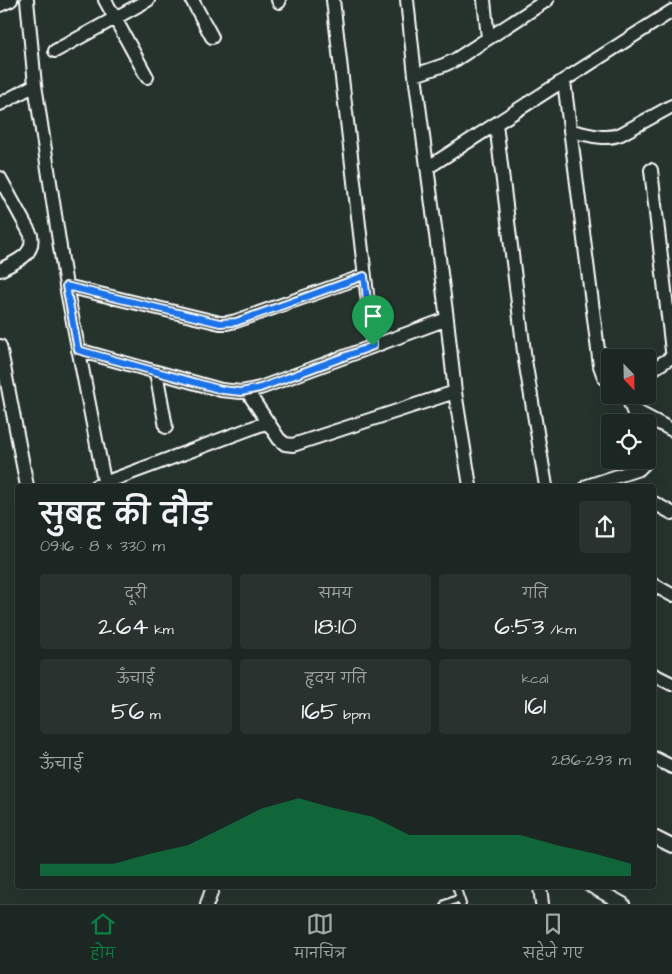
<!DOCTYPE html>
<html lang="hi">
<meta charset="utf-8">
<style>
:root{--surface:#1c2622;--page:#29322f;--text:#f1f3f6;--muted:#a0a5a5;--line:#3a4340;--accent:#0b8043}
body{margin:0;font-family:"Architects Daughter","Playpen Sans Deva",sans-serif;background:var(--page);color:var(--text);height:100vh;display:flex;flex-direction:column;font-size:19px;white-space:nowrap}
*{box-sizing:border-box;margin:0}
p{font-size:16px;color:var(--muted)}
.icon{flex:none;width:28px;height:28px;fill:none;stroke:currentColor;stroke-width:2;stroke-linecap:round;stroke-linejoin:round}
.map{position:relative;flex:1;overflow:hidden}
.sheet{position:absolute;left:15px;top:484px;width:641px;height:405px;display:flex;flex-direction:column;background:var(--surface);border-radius:5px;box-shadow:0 5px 20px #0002,0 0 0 1px var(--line)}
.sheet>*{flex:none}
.needle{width:32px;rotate:158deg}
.tools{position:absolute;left:601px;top:349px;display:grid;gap:10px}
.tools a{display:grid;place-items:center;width:55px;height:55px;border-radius:5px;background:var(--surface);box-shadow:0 5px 20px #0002,0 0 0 1px var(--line);font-size:25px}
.pin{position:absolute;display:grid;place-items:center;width:42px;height:42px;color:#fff;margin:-51px -21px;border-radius:50% 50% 50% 0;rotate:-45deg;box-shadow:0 0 5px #0007}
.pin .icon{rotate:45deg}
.round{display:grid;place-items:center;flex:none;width:52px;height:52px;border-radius:5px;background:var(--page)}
.headline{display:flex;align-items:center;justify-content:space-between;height:85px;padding:0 25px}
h1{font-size:28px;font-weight:600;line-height:38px}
.stats{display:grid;grid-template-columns:repeat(3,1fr);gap:8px;height:85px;padding:5px 25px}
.stats div{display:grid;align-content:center;border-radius:5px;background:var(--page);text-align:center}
.stats b{font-size:25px;font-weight:600}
.stats small{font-size:14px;font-weight:400}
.stats p{font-size:14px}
.chart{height:140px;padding:10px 25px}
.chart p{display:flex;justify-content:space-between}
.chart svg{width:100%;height:90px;margin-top:5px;fill:var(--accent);opacity:.7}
.dock{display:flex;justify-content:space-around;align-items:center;height:70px;border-top:1px solid var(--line);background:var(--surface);font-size:14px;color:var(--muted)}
.dock a{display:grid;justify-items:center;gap:2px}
.dock .current{color:var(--accent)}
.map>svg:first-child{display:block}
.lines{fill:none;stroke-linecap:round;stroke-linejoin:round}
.lane-casing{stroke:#fff;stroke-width:10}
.street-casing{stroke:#fff;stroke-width:16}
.lane{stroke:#26332d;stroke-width:6}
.street{stroke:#26332d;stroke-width:12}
.route-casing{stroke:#fff;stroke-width:10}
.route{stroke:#1a73e8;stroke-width:6}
</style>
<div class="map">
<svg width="672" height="904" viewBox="0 0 672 904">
<rect width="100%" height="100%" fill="#26332d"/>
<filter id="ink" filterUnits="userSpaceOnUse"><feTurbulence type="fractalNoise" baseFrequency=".02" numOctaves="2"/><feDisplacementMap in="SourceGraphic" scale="10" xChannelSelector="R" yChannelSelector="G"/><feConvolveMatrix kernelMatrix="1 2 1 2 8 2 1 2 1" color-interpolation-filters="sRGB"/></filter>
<g filter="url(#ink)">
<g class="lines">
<g class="lane-casing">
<path id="lane" d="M456 886 462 904
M445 904 460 898"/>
</g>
<g class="street-casing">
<path id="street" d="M27 0 35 85 66 286 105 486
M105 0 147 77
M192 0 212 37
M278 0 279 2
M333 0 373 346
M407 0 415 75 447 319 455 392 470 486
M484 0 488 38
M0 5 11 0
M55 51 148 0
M415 75 444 65 455 60 547 0
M564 81 600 366 604 377 610 384
M0 104 35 85
M496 124 525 360 546 486
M570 131C588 134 604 141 621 134L672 106
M427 168 672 11
M651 170 672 351
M0 178 31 235C35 256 16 261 0 270
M66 286 220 323H227L236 321 364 276
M0 346 27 486
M78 350 221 390 241 392 260 388 447 319
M156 372 166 427
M648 372 672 357
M247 391 279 439 285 444 293 445 455 392
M627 395 637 422
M632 409 672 430
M96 486 268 422
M587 486 639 469 645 463 646 460
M654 503 672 513
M654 585 672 595
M654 675 672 684
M654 758 672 767
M654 837 672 846
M540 886 542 904
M591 886 623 904
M207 904 212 890V886"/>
</g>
<use href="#lane" class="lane"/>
<use href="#street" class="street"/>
</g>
</g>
<g class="lines" filter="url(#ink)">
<g class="route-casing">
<path id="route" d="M364 276 373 346 260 388 241 392 222 390 78 350 66 286 220 323 236 322Z"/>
</g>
<use href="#route" class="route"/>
</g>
</svg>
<div class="tools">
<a><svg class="needle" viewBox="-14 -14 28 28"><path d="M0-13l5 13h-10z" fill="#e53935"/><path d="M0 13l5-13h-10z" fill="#a0a5a5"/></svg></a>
<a><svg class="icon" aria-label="locate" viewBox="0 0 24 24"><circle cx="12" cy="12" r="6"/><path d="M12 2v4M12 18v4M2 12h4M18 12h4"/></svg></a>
</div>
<div class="pin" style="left:373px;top:346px;background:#1e9e55"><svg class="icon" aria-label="arrive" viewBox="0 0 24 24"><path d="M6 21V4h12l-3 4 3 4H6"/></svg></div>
<section class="sheet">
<div class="headline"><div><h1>सुबह की दौड़</h1><p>09:16 · 8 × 330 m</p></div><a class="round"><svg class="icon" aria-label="share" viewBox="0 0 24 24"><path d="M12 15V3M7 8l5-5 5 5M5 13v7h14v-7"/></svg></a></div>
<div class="stats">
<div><p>दूरी</p><b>2.64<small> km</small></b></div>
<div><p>समय</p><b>18:10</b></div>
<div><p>गति</p><b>6:53<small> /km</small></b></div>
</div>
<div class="stats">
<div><p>ऊँचाई</p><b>56<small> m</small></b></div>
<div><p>हृदय गति</p><b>165<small> bpm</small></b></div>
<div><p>kcal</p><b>161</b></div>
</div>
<div class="chart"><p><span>ऊँचाई</span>286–293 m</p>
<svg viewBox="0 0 160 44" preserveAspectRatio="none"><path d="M0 44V38L10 38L20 38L30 33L40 29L50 20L60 11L70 6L80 11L90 15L100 24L110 24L120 24L130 24L140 29L150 33L160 38V44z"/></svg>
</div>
</section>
</div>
<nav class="dock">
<a class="current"><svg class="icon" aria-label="home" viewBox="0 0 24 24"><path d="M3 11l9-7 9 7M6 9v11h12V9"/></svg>होम</a>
<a><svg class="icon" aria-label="map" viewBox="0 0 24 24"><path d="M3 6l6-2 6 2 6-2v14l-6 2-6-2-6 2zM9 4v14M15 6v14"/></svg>मानचित्र</a>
<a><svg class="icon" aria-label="saved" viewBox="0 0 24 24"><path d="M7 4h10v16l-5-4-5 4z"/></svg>सहेजे गए</a>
</nav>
